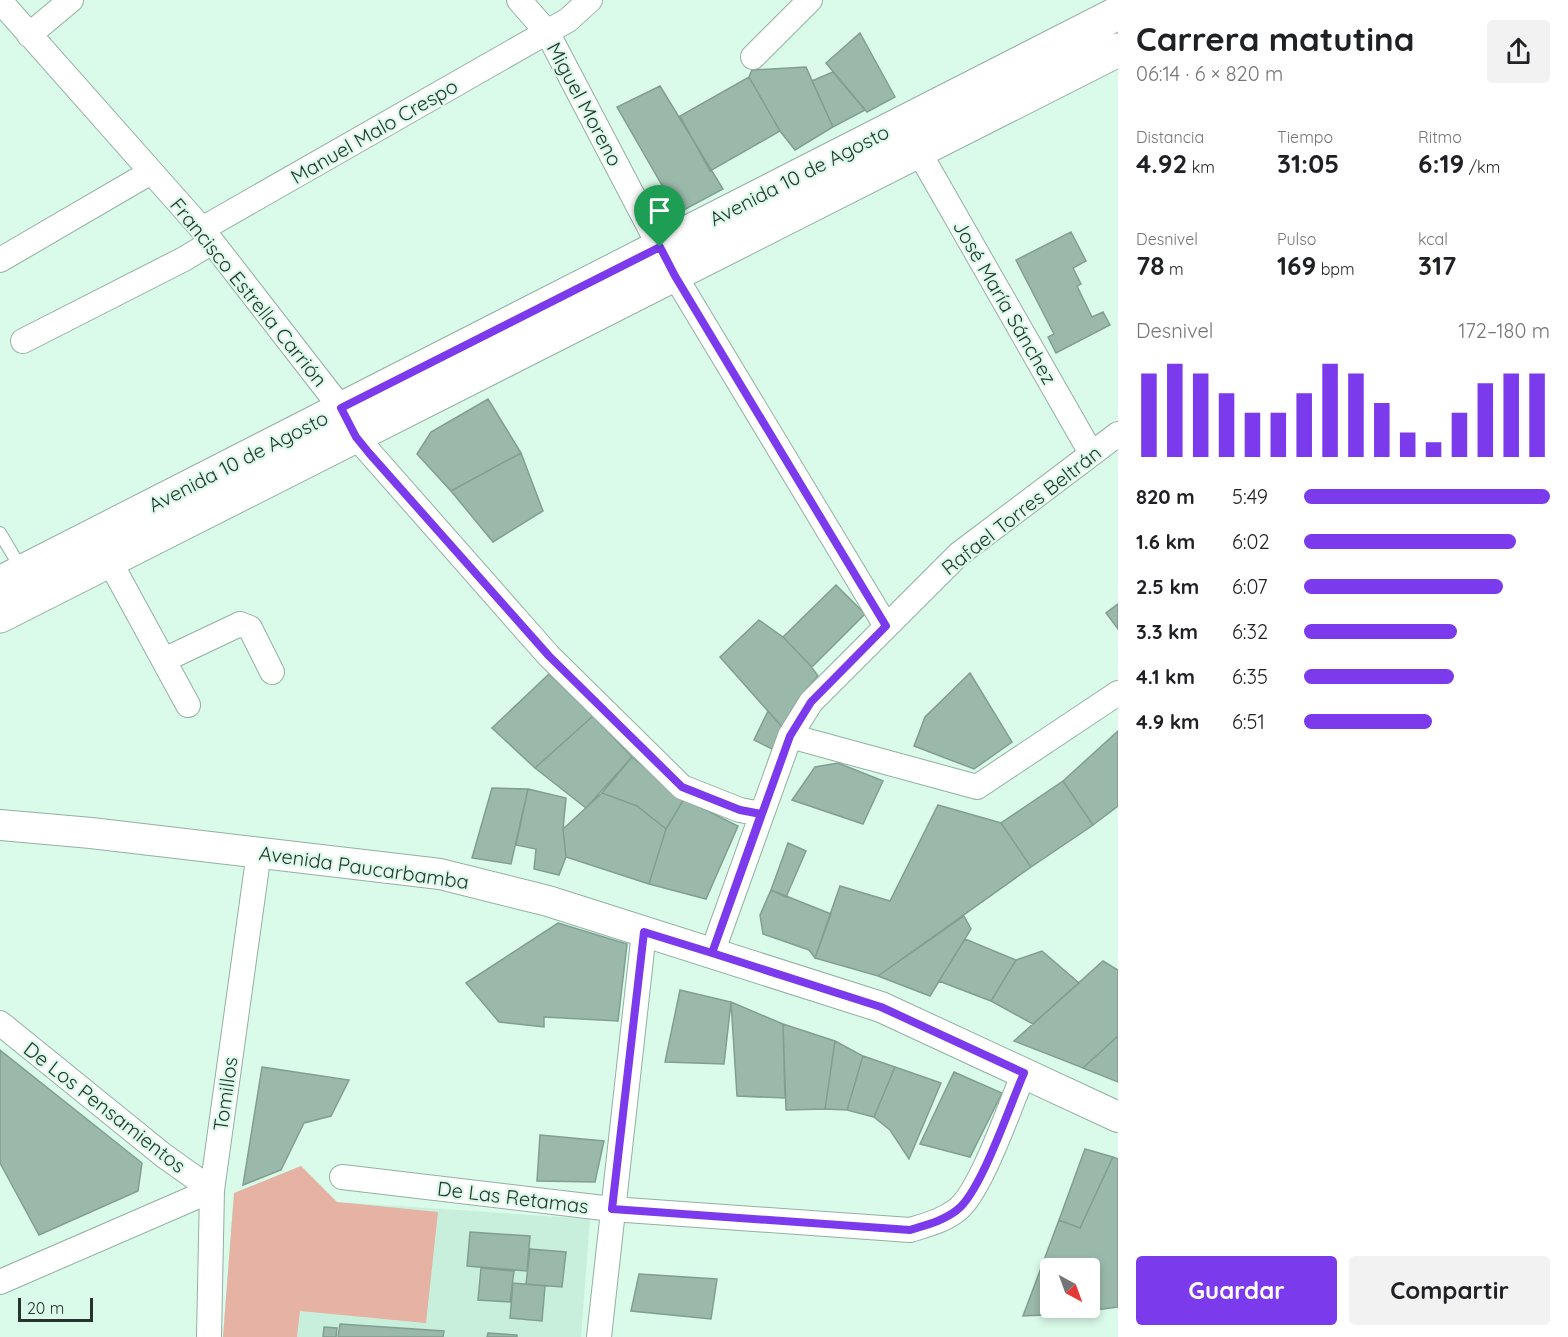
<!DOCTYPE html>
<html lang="es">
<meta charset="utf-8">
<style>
:root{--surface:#fff;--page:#f2f2f2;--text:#202124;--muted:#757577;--accent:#7c3aed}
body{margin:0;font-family:Quicksand,sans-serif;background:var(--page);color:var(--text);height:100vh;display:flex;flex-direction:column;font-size:22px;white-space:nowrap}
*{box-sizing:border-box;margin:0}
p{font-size:20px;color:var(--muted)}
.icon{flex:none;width:33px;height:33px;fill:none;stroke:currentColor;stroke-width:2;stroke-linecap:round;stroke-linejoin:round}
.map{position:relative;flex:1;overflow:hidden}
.sheet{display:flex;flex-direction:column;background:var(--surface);width:450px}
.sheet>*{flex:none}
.needle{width:39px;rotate:139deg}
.controls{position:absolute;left:1040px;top:1258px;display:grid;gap:12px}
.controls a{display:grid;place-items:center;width:60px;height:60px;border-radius:6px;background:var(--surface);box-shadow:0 3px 9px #0003;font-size:30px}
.scale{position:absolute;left:18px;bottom:15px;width:75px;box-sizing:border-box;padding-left:6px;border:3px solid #27332d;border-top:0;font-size:16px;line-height:21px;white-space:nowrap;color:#27332d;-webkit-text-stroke:4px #dafaea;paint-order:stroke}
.pin{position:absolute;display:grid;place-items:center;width:51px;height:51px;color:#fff;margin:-62px -26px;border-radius:50% 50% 50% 0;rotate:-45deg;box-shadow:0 0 6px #0007}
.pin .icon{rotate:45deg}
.round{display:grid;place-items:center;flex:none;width:63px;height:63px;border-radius:6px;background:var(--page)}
.summary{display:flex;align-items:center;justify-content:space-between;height:102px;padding:0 18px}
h1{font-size:33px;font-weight:700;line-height:45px}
.metrics{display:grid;grid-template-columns:repeat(3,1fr);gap:9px;height:102px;padding:6px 18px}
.metrics div{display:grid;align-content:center}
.metrics b{font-size:26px;font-weight:700}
.metrics small{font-size:16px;font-weight:400}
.metrics p{font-size:16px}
.chart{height:168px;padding:12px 18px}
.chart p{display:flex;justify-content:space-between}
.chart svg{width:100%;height:108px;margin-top:6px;stroke:var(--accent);stroke-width:6}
.primary-button{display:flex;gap:12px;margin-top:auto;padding:12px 18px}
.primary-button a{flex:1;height:69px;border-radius:6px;background:var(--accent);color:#fff;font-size:24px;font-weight:700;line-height:69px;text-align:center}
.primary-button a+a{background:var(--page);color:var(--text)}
ul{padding:0 18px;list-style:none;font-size:20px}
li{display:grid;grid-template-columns:96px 72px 1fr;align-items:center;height:45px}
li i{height:15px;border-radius:8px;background:var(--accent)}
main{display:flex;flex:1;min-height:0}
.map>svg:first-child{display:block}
.built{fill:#c8efdc}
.green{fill:#e5b2a3}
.building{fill:#9bb9ab;stroke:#819f91;stroke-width:1.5;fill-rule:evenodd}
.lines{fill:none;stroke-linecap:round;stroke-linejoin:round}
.service-casing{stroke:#93b0a2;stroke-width:14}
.minor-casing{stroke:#93b0a2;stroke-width:26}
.tertiary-casing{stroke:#93b0a2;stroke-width:32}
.secondary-casing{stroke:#93b0a2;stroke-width:35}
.service{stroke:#fff;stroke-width:12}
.minor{stroke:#fff;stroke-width:24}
.tertiary{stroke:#fff;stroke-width:30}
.secondary{stroke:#fff;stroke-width:33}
.route-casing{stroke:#fff;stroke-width:12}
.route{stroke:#7c3aed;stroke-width:8}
.labels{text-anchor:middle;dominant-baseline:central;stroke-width:4.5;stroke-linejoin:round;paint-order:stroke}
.street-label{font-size:20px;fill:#27332d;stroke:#dafaea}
</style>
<main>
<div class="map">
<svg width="1118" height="1337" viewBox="0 0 1118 1337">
<rect width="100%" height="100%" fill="#dafaea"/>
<path class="built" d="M301 1166 337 1202 590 1219 581 1337H223L234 1193Z"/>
<path class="green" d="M301 1166 337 1202 438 1212 426 1323 300 1311 297 1337H223L234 1193Z"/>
<path class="building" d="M860 33 895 97 867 112 826 63Z
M806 67 833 127 795 150 780 131 749 77 752 70Z
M833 72 865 110 833 127 812 81Z
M749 77 780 131 710 171 680 116Z
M660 86 723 189 678 213 617 107Z
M1071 232 1086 261 1073 268 1081 284 1077 286 1092 317 1103 312 1110 325 1056 353 1048 337 1054 334 1016 260Z
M488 399 521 453 451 491 417 454 431 432Z
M521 453 543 511 493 542 451 491Z
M836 585 865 614 812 667 783 637Z
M1118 604V629L1106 613Z
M759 620 783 637 810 665 818 676 799 698 782 727 720 657Z
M970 673 1012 742 974 769 914 746 925 717Z
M549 674 593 716 535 768 492 728Z
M768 711 782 727 772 749 754 740Z
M593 716 632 757 586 808 535 768Z
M1118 731V806L1093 825 1063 781Z
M632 757 684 799 666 829 637 806 602 793Z
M838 763 883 781 863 824 792 800 815 767Z
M1063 781 1093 825 1031 867 1001 823Z
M492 788 528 789 511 864 472 858Z
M528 789 566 798 563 829 566 857 559 875 534 869 536 849 516 845Z
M602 793 637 806 666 829 649 884 566 857 563 829Z
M684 799 738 826 706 899 649 884 666 829Z
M938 805 1001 823 1031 867 878 976 815 958 840 886 890 901Z
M788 843 806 851 786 897 771 890Z
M771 890 831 914 815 958 809 950 763 934 760 915Z
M964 916 971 929 930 996 878 976Z
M558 923 627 944 618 1021 544 1017V1027L499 1022 466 983Z
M965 939 1016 960 991 1001 939 981Z
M1042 951 1079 983 1033 1024 991 1001 1016 960Z
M1103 961 1118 970V1036L1083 1068 1014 1041Z
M680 990 731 1002 724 1064 665 1062Z
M731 1002 783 1024 785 1098 737 1096Z
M783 1024 835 1041 825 1109 786 1110Z
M1118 1036V1082L1083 1068Z
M835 1041 863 1056 847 1110 825 1109Z
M0 1050 142 1163 138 1191 39 1235 0 1163Z
M863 1056 895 1067 874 1117 847 1110Z
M262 1067 349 1080 331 1116 304 1123 281 1170 243 1185Z
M895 1067 941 1083 909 1159 890 1130 874 1117Z
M954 1072 1002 1093 970 1157 920 1144Z
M540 1135 604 1141 595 1182 537 1181Z
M1085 1149 1113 1157 1080 1228 1059 1220Z
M1113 1157 1118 1159V1307L1066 1314 1023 1316 1059 1220 1080 1228ZM1050 1269H1089V1308H1050Z
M470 1232 530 1236 527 1271 467 1266Z
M530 1249 566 1252 562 1287 526 1284Z
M481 1268 514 1271 510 1302 478 1300Z
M639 1274 717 1279 711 1319 631 1311Z
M513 1283 545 1286 542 1321 510 1318Z
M340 1324 444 1331 443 1337H338Z
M324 1327 337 1328 336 1337H323Z
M488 1333 517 1335V1337H487Z"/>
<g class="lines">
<g class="service-casing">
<path id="service" d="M0 533 22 570"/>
</g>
<g class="minor-casing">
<path id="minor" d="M519 0 547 32 675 276 886 626
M0 1 202 229 341 408 356 437 549 656 682 787 740 810 761 814
M29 35 71 0
M753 57 810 0
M919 152 1091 453
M202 229 547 32 568 20 590 0
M0 260 151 172
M23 341 184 259 212 242
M109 560 188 705
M164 660 240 624 250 628 272 672
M790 736 977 787 1118 693
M712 953 790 736 811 702 959 554 1118 434
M0 1023 163 1155 212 1190
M342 1177 612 1209 910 1230C926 1225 943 1221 957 1210 981 1192 1010 1105 1024 1073
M0 1282 212 1190
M209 1337 212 1190 259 852
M599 1337 644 932"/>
</g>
<g class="tertiary-casing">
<path id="tertiary" d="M0 825 91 833 440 874 548 901 881 1007 1118 1117"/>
</g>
<g class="secondary-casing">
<path id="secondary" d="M0 583 1118 13
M0 616 1118 50"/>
</g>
<use href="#service" class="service"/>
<use href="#minor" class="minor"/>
<use href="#tertiary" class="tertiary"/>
<use href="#secondary" class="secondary"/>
</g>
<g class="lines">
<g class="route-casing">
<path id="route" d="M660 247 341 408 356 437 369 453 549 656 682 787 740 810 761 814 712 953 644 932 612 1209 910 1230C926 1225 943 1221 957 1210 981 1192 1010 1105 1024 1073L881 1007 712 953 790 736 811 702 886 626 675 276 660 247"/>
</g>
<use href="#route" class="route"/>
</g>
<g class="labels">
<g class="street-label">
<text transform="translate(585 104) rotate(62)">Miguel Moreno</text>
<text transform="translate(374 131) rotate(-30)">Manuel Malo Crespo</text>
<text transform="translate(799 175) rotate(-27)">Avenida 10 de Agosto</text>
<text transform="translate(249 292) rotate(51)">Francisco Estrella Carrión</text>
<text transform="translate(1005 302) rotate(60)">José María Sánchez</text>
<text transform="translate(238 461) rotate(-27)">Avenida 10 de Agosto</text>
<text transform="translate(1021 510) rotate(-38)">Rafael Torres Beltrán</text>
<text transform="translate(364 867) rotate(8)">Avenida Paucarbamba</text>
<text transform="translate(225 1094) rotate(-82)">Tomillos</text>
<text transform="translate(105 1107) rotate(38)">De Los Pensamientos</text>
<text transform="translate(513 1197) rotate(7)">De Las Retamas</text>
</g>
</g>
</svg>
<div class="controls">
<a><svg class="needle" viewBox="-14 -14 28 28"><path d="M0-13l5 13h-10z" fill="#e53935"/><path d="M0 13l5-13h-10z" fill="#757577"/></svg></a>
</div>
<div class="scale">20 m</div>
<div class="pin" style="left:660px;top:247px;background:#1e9e55"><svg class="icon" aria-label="arrive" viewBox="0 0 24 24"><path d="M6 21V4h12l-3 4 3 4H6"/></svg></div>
</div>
<section class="sheet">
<div class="summary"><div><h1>Carrera matutina</h1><p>06:14 · 6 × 820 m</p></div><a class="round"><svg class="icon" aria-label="share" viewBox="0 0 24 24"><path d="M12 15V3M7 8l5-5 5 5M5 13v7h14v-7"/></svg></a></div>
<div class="metrics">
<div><p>Distancia</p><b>4.92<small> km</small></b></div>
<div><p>Tiempo</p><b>31:05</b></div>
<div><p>Ritmo</p><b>6:19<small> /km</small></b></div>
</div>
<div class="metrics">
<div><p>Desnivel</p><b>78<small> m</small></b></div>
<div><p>Pulso</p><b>169<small> bpm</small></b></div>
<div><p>kcal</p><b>317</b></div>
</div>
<div class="chart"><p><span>Desnivel</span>172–180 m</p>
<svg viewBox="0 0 160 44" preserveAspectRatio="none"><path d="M5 44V10M15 44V6M25 44V10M35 44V18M45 44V26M55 44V26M65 44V18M75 44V6M85 44V10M95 44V22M105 44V34M115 44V38M125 44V26M135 44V14M145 44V10M155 44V10"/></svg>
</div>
<ul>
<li><b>820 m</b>5:49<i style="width:100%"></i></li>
<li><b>1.6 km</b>6:02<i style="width:86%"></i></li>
<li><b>2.5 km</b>6:07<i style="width:81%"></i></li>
<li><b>3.3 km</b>6:32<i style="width:62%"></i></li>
<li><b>4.1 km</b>6:35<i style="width:61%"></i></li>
<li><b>4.9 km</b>6:51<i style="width:52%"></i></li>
</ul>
<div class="primary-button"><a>Guardar</a><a>Compartir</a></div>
</section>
</main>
